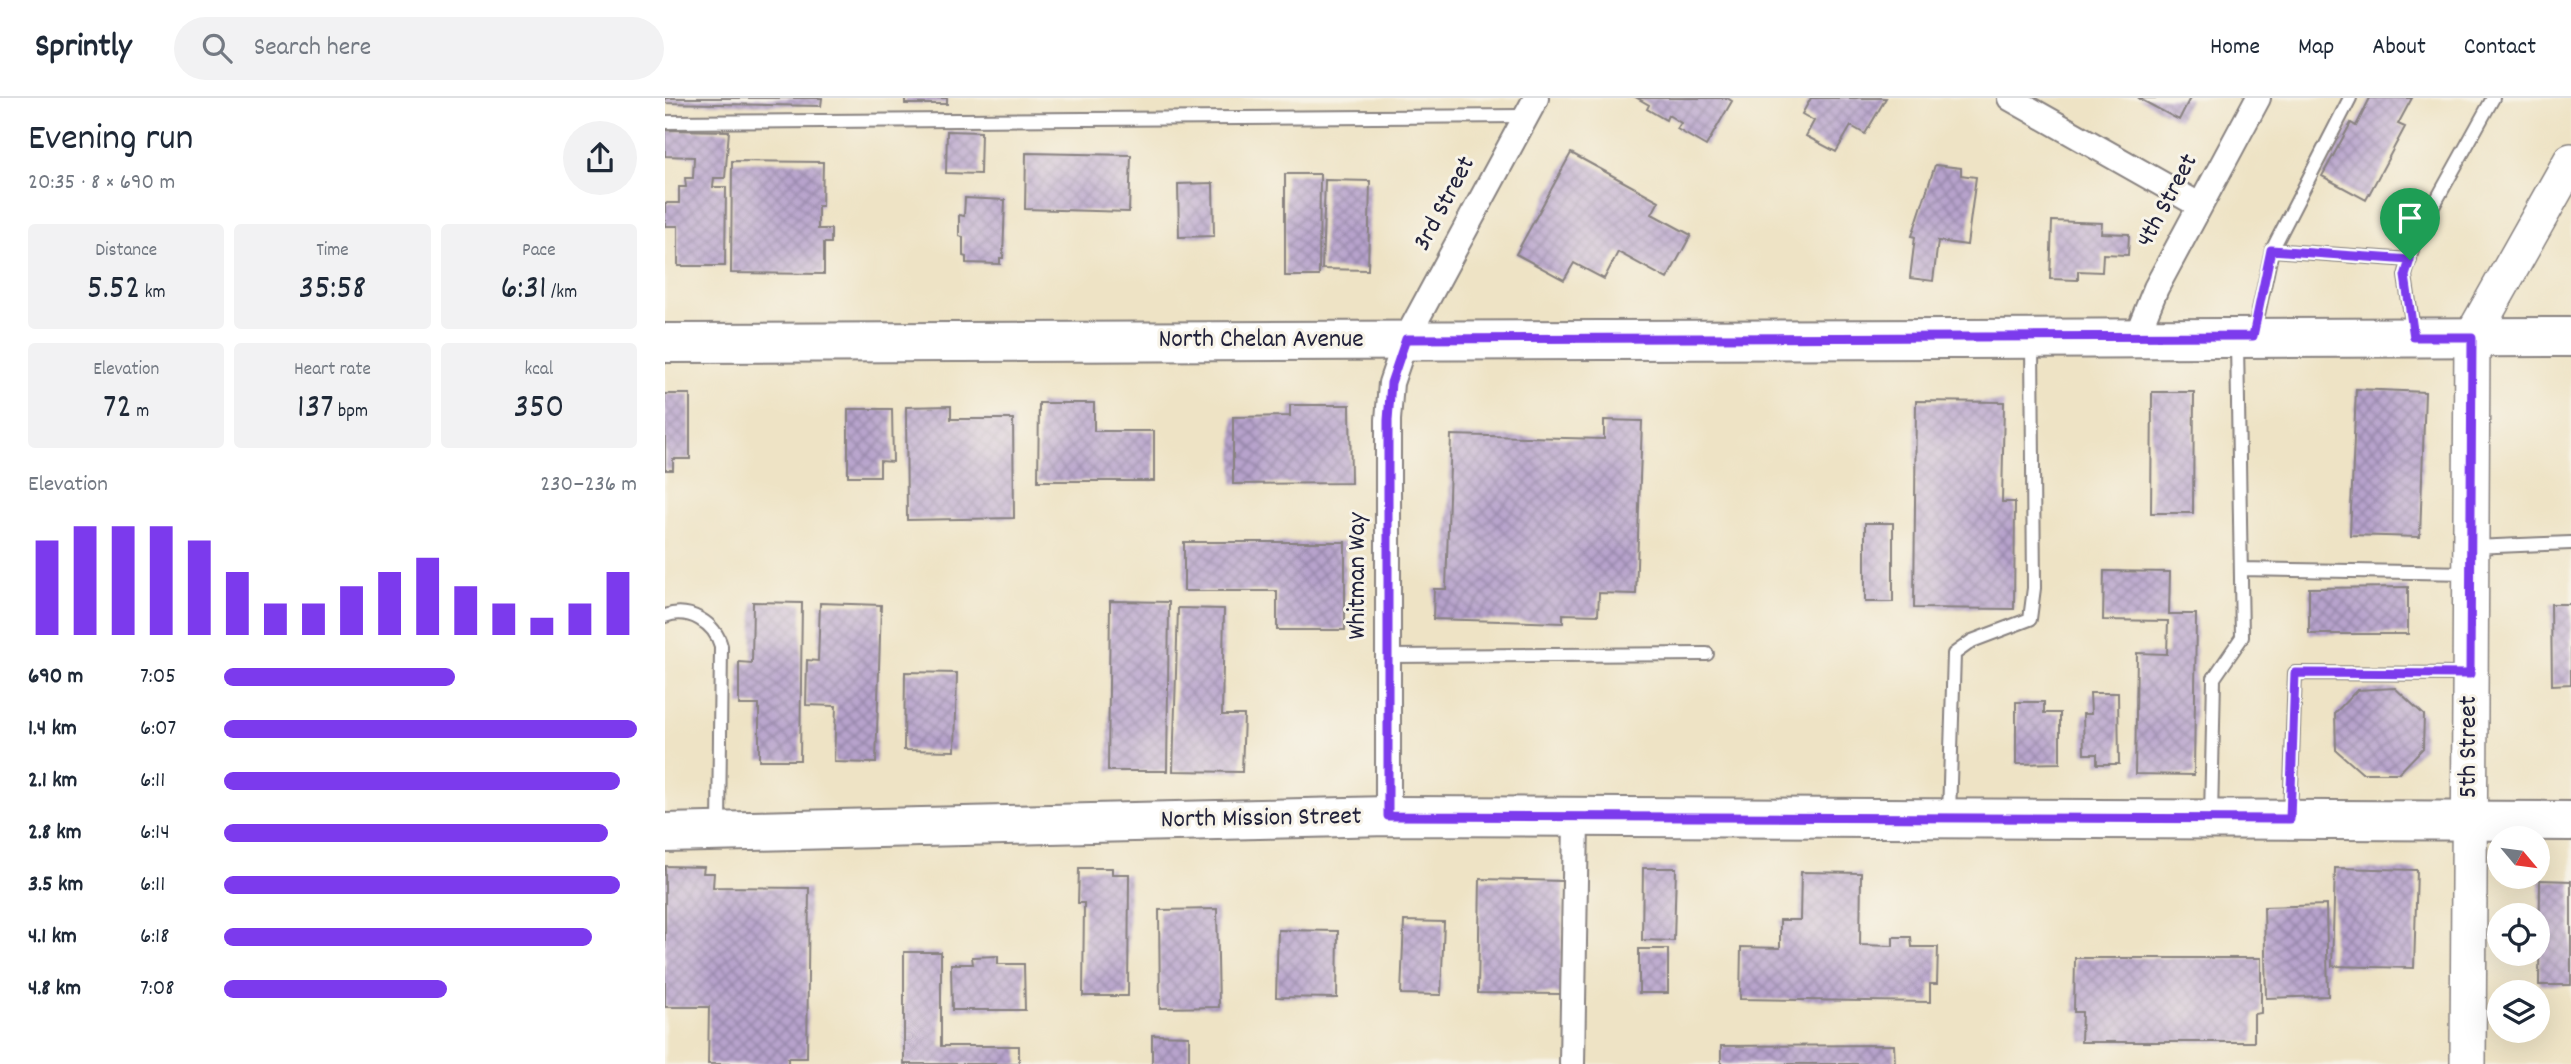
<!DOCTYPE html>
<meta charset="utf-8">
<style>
:root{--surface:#fff;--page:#f2f2f3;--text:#1f2937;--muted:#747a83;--line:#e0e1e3;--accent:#7c3aed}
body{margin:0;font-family:Dekko,sans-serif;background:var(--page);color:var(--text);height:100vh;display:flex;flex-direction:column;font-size:26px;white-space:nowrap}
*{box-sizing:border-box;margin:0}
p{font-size:23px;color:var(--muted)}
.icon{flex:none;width:38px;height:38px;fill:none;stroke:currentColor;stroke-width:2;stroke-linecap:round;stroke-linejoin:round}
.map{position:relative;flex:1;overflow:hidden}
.sheet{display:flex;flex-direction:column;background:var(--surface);width:665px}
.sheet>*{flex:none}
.needle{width:46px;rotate:119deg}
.buttons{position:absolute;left:1822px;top:728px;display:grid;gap:14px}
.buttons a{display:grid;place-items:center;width:63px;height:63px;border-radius:50%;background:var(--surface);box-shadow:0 7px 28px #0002;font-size:35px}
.pin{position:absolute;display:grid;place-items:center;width:60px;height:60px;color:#fff;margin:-72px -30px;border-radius:50% 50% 50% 0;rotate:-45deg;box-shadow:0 0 7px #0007}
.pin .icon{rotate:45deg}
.round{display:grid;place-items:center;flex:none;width:74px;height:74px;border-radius:37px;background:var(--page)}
.headline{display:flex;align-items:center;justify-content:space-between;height:119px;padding:0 28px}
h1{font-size:38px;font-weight:600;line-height:52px}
.stats{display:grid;grid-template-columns:repeat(3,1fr);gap:10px;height:119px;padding:7px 28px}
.stats div{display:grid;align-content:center;border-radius:7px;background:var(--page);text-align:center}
.stats b{font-size:35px;font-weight:600}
.stats small{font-size:19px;font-weight:400}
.stats p{font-size:19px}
.chart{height:196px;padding:14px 28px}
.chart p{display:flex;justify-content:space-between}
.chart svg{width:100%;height:126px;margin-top:7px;stroke:var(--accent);stroke-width:6}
ul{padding:0 28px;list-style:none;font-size:23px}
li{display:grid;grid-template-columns:112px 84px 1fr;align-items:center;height:52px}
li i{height:18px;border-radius:9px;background:var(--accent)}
header{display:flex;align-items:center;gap:42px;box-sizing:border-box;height:98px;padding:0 35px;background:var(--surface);border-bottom:2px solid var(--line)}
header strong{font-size:33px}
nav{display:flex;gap:38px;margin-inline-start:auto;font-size:24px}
.search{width:490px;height:63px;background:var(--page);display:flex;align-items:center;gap:18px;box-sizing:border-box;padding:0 24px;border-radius:38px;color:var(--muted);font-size:26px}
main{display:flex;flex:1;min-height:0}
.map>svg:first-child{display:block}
.building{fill:url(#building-cross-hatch)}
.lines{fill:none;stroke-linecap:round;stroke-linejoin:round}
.service-casing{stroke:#888280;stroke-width:16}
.minor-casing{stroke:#888280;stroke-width:28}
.secondary-casing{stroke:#888280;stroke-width:38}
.primary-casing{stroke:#888280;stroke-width:42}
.service{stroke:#fff;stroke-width:12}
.minor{stroke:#fff;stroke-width:24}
.secondary{stroke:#fff;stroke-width:35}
.primary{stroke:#fff;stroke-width:38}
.route-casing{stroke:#fff;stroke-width:14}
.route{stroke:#7c3aed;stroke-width:9}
.labels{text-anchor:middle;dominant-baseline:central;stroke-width:6;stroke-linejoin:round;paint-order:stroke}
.street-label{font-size:26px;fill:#22223b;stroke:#f7f3e8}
</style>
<header>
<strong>Sprintly</strong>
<div class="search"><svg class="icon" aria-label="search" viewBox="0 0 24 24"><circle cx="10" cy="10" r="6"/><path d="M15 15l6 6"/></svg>Search here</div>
<nav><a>Home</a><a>Map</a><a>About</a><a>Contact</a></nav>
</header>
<main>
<section class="sheet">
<div class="headline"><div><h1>Evening run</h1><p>20:35 · 8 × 690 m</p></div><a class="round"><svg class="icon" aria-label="share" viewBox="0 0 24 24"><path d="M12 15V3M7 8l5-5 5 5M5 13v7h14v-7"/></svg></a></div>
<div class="stats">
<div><p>Distance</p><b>5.52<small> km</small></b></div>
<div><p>Time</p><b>35:58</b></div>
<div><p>Pace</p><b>6:31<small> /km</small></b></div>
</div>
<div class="stats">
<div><p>Elevation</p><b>72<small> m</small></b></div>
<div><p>Heart rate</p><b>137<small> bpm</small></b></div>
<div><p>kcal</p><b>350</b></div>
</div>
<div class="chart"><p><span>Elevation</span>230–236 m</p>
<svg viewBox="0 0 160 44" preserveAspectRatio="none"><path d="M5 44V11M15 44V6M25 44V6M35 44V6M45 44V11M55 44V22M65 44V33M75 44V33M85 44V27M95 44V22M105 44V17M115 44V27M125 44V33M135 44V38M145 44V33M155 44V22"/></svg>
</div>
<ul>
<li><b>690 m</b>7:05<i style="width:56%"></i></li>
<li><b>1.4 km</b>6:07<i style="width:100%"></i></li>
<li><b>2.1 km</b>6:11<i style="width:96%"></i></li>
<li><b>2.8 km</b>6:14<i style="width:93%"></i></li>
<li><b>3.5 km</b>6:11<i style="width:96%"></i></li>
<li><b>4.1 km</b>6:18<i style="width:89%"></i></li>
<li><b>4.8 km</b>7:08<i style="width:54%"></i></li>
</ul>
</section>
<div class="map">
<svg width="1906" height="966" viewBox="0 0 1906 966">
<defs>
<pattern id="building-cross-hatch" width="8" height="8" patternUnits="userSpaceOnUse" patternTransform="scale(1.75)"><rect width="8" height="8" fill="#b7a3cc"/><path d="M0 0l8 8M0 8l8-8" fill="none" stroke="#9484a7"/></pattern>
</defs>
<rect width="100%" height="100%" fill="#f7f3e8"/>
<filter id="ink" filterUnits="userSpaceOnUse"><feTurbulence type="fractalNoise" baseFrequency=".0143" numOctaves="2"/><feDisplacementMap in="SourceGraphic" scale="14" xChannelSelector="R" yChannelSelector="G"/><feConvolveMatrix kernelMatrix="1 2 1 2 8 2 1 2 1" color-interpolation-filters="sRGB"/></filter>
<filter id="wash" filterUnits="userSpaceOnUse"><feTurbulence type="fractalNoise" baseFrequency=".00686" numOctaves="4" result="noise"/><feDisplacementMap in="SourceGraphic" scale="28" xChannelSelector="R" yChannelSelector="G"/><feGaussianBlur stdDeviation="1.57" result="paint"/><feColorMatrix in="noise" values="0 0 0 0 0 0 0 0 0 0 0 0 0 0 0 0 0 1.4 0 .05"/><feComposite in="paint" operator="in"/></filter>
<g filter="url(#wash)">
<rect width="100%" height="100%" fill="#eee3c5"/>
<g id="blocks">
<path class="building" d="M0 0H157L156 8 0 5Z
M240 0H282V6H240Z
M972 0H1062L1067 3 1041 48 1012 31 1016 25 1003 17 1001 22 982 11 984 7Z
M1146 0H1221L1200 36 1186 28 1171 54 1141 38 1149 23 1137 16Z
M1473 0H1525L1514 22Z
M1705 0H1747L1733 26 1740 29 1701 102 1657 78 1686 25 1691 28Z
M0 32 64 33 60 80H49L48 89H61L60 168H13V128H0V105H14V89H21L20 80H28L29 59 0 58Z
M282 33 316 34 315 76 281 75Z
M361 55 466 57 464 114 360 111Z
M906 55 994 103 987 116 1026 137 1002 181 953 154 939 181 909 165 899 182 851 156Z
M67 63 158 64 157 108H153V131H166V145H159V176L66 175Z
M1270 67 1296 70V77L1311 79 1302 147 1273 143 1268 183 1245 180 1250 139 1247 138Z
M620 76H655L654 178H620Z
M660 82 705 83 703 172 657 171Z
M548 85 549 138 514 139 513 86Z
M300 100 340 102 338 160H335V166L301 165V159L298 158V139L294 138V117L299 118Z
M1387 123 1437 125 1436 135 1464 136 1463 157 1438 156 1437 174 1413 173V182L1385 181Z
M1691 291 1760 294 1755 439 1685 437Z
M1487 294H1529L1528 415H1486Z
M0 296H25V361H8V372H0Z
M1251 303 1339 304 1337 404H1350L1349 511 1249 510Z
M374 305H429V333H489V383H373Z
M625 307H685L686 385 568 386V319L625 318Z
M286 308V321H348L349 420 242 422 241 309Z
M183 311H227L228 364 215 363V378H183Z
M939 322 977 323 971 496 934 495 933 517 898 516V525L768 521 769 491H781L786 337 939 341Z
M1200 425H1228V504H1200Z
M519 444H680V532H612V493H519Z
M1439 473 1505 474 1504 516H1531L1529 677 1470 676 1472 555 1502 556 1503 523 1438 522Z
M1743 489V536H1644V490Z
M445 503 504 504 502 673H443Z
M88 504 137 505 135 662H94V607H74V564L87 565Z
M155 505 216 507 211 665 169 664 171 608 141 607 142 562 153 563Z
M1886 506H1906V586L1887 587Z
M513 510 559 511 557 617H579L577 674 508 673Z
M240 574 292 575 290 653 239 652Z
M1730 590 1759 617 1758 650 1734 675H1697L1671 652 1670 615 1692 592Z
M1425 595H1453L1454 666H1432V656H1419L1418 616H1426Z
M1351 604H1379V615H1395V665L1351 666Z
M0 768 39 769 38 775H49L48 789 144 790 142 960H123V966H43L44 909H0Z
M414 770H447V776H464L463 898H418L419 805H413Z
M978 770H1011L1009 843 977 842Z
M1670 770 1752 772 1749 870 1667 868Z
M1136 774 1196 775 1195 847 1228 848V839H1246L1247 849H1273L1272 886H1265V904L1075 901 1076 849 1115 850V822H1135Z
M815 781 898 783 896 896 813 895Z
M1875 782 1906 783V887H1874Z
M1661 807 1663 898 1601 900 1599 809Z
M552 811 554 909 495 910 494 812Z
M739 823 779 824 776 897 736 896Z
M613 832 673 833 672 900 611 899Z
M974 851H1003V895H974Z
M239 854H276V948H354V966H239Z
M333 858V866H359L360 912H287L286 866H308L307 859Z
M1410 860H1596V915L1589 916V944H1416L1417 914H1409Z
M487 937 524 938V966H487Z
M1229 947 1230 966H1056V948Z"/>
</g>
</g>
<g filter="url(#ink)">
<use href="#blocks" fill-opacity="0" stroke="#888280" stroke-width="2"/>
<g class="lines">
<g class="service-casing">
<path id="service" d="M0 24 861 18
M1607 152 1685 0
M1589 235 1607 152 1745 162
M1749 237 1740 178 1750 141 1828 0
M1808 449 1906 445
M1576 471 1805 475
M0 518C24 509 50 525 56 548L54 730
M723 558 1042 556
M1284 717 1289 556 1307 543 1365 521 1369 490 1367 245
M1546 719 1549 580 1577 539 1572 246
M1625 719 1630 575 1804 576"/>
</g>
<g class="minor-casing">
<path id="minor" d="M1345 0 1534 107
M1472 237 1491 190 1593 0
M723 718V322L726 285 741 241 871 0
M907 966 911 721"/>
</g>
<g class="secondary-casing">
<path id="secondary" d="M1803 966 1807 239 1906 63"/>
</g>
<g class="primary-casing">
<path id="primary" d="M0 245 1906 239
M0 735 723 718 1906 723"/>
</g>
<use href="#service" class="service"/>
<use href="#minor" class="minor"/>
<use href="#secondary" class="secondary"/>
<use href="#primary" class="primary"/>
</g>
</g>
<g class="lines" filter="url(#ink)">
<g class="route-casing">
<path id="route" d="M1606 152 1745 162 1740 178 1749 239H1807L1805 576 1630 575 1625 721 723 718V322L726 285 741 241 1588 238Z"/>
</g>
<use href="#route" class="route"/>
</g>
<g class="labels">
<g class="street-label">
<text transform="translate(1503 103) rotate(-62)">4th Street</text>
<text transform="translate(780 106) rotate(-62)">3rd Street</text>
<text x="596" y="242">North Chelan Avenue</text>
<text transform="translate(693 478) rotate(-90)">Whitman Way</text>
<text transform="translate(1804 649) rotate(-90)">5th Street</text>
<text transform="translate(596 721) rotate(-1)">North Mission Street</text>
</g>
</g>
</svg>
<div class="buttons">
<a><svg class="needle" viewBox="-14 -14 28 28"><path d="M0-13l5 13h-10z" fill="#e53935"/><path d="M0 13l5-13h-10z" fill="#747a83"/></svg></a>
<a><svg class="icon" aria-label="locate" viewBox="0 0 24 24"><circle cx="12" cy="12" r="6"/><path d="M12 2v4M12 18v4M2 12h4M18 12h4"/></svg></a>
<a><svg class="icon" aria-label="layers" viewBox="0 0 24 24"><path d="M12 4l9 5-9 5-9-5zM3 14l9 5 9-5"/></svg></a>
</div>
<div class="pin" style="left:1745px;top:162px;background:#1e9e55"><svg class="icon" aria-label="arrive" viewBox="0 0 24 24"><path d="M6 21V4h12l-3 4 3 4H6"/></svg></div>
</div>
</main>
